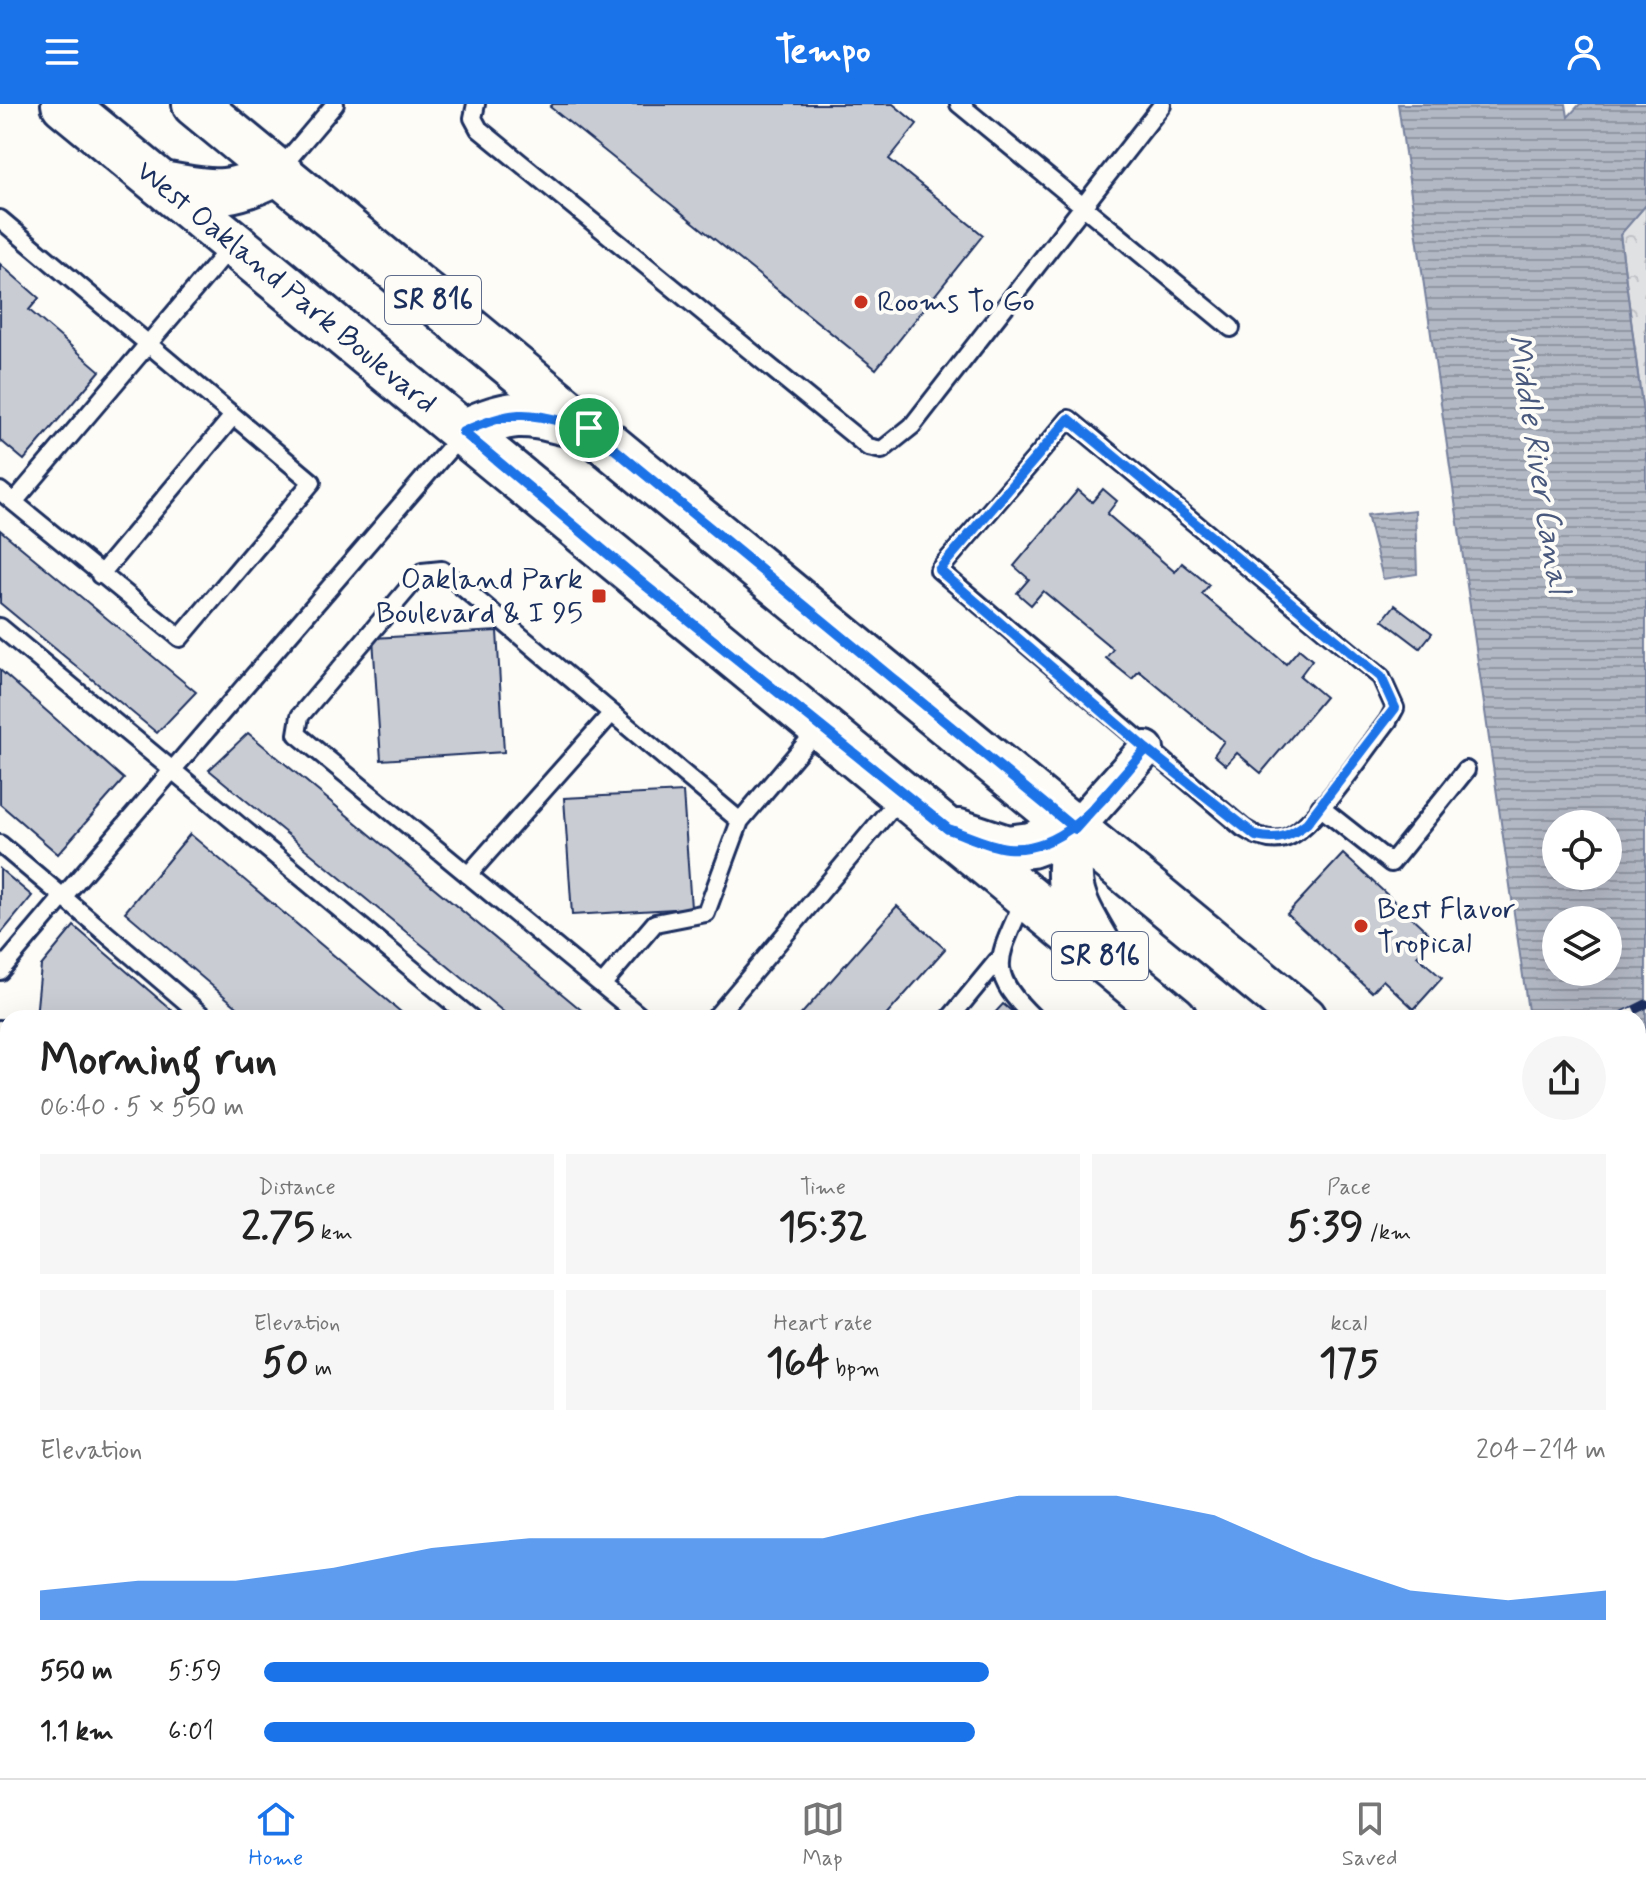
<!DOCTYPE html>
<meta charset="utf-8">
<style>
:root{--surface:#fff;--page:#f6f6f6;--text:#222;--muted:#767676;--line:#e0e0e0;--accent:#1a73e8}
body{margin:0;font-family:Mynerve,sans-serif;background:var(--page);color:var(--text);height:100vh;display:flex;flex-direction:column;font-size:30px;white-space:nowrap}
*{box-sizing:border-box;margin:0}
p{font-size:26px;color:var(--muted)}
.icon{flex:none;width:44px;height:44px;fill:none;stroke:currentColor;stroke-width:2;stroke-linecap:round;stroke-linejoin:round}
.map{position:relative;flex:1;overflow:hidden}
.side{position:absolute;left:0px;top:906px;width:1646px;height:768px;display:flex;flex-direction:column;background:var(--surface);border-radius:24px 24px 0 0;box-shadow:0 8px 32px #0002}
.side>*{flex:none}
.controls{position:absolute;left:1542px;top:706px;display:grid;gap:16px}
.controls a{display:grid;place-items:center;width:80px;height:80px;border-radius:50%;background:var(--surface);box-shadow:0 8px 32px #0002;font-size:40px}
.pin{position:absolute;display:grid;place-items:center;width:68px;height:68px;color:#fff;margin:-34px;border:4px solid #fff;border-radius:50%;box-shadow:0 2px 8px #0007}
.round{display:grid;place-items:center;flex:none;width:84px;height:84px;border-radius:42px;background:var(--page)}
.summary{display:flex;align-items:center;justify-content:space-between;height:136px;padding:0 40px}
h1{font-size:44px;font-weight:700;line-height:60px}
.stats{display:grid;grid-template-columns:repeat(3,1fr);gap:12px;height:136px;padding:8px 40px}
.stats div{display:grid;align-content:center;border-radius:0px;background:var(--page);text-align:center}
.stats b{font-size:40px;font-weight:700}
.stats small{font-size:22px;font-weight:400}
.stats p{font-size:22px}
.chart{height:224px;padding:16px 40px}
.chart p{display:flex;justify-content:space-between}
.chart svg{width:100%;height:144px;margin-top:8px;fill:var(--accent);opacity:.7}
ul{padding:0 40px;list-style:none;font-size:26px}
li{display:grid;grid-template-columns:128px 96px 1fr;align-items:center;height:60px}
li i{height:20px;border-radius:10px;background:var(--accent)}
header{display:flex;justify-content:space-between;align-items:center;height:104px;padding:0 40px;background:var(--accent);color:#fff;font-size:36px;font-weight:700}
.tab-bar{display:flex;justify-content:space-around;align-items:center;height:112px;border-top:2px solid var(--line);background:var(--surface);font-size:22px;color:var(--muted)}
.tab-bar a{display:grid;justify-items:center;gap:4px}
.tab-bar .on{color:var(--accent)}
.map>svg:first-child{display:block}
.park{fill:url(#park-crowns);stroke:#7e88a0;stroke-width:2}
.water{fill:url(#water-rules);stroke:#76819c;stroke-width:2;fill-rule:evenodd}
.building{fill:#c9ccd3;stroke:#1b2f5e;stroke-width:2}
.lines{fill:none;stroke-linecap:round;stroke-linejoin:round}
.lane-casing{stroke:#1b2f5e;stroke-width:22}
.street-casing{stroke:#1b2f5e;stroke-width:40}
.primary-casing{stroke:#1b2f5e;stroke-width:50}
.highway-casing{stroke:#1b2f5e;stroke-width:50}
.lane{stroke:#fdfcf7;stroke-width:16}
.street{stroke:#fdfcf7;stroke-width:34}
.primary{stroke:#fdfcf7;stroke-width:44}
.highway{stroke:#fdfcf7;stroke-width:44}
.rail-casing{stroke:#1b2f5e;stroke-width:9}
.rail{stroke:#fdfcf7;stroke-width:6;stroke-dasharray:18;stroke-linecap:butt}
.route-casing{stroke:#fff;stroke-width:16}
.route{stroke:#1a73e8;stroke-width:10}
.poi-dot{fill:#c8321e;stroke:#fdfcf7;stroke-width:3}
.labels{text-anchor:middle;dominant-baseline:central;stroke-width:8;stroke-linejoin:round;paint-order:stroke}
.shield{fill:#fdfcf7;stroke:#5f6c8c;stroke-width:2}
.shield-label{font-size:28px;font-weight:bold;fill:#1b2f5e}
.street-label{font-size:30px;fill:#1b2f5e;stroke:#fdfcf7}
.poi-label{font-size:30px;fill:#1b2f5e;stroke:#fdfcf7;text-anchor:start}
.water-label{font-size:32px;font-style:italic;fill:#49587d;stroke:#fdfcf7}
</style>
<header><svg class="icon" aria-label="menu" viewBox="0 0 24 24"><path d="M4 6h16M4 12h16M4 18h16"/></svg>Tempo<svg class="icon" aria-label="person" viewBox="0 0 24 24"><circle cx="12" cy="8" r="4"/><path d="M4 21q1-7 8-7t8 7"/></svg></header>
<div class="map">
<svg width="1646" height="1674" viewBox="0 0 1646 1674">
<defs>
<pattern id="park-crowns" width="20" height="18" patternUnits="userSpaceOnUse" patternTransform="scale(2)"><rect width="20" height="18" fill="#e0e1e3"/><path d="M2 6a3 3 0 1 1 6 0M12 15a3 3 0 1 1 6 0" fill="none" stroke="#c0c1c5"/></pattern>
<pattern id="water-rules" width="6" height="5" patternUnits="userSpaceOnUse" patternTransform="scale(2)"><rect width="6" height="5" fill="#b3b8c5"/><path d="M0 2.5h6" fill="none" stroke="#9196a3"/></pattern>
</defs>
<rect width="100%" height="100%" fill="#fdfcf7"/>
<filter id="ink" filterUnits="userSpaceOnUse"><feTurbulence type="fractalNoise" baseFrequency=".0125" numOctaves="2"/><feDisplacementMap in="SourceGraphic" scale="16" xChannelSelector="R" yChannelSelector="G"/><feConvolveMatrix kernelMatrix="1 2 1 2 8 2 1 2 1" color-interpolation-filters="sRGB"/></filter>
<g filter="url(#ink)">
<path class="park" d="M1646 101V333L1620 130Z"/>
<path class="water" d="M1398 0H1566L1568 13 1580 0H1646V101L1620 131 1646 333V1422L1638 1442V914H1529ZM1556 720H1608V772H1556ZM1556 816H1608V868H1556Z
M1415 406 1417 470 1383 475 1367 411Z
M708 1666H1142L1120 1674H686Z"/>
<path class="building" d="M553 0H893L917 20 889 55 983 131 876 265 550 3Z
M0 160 39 194 29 206 100 267 24 356 0 336Z
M1103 385 1117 397 1107 410 1175 468 1182 459 1209 481 1202 490 1286 560 1299 545 1312 556 1300 572 1325 593 1261 669 1237 649 1226 661 1214 651 1224 637 1139 567 1132 575 1106 554 1113 545 1043 487 1031 501 1017 489 1029 475 1014 462 1078 386 1092 398Z
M0 426 196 588 157 629 0 499Z
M1395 501 1432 529 1420 544 1383 516Z
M497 527 504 648 381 656 373 534Z
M0 566 124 675 58 750 0 700Z
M248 629 591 914H511L209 666Z
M683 688 691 804 572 811 564 694Z
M190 730 408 914H250L125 808Z
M1343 750 1434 834 1417 852 1442 874 1414 905 1383 876 1372 888 1287 810Z
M0 765 32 792 0 831Z
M897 802 945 845 884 914H798Z
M74 822 181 914 36 913 41 862Z
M1003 900 1020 914H990Z
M8 1052V1145L0 1154V1061Z
M8 1215V1305L0 1315V1224Z
M8 1374V1469L0 1478V1383Z
M8 1593V1641L0 1645V1597Z"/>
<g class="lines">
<g class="lane-casing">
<path id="lane" d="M476 0 473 14 479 25 868 343 882 346 912 322 1162 1
M959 0 1231 224
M279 66 335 0
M0 115 312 378 180 534 0 387
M1069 315 1381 573 1395 604 1388 617C1366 645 1319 717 1290 732 1274 740 1257 733 1243 724L939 466Z
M14 398 233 140
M100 471 233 312
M0 523 471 914
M1320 703 1391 759 1466 666
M0 740 63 793 0 867
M468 771 612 609
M1024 795C1000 853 983 865 1034 914
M602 881 655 819 706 809 740 717
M205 914 63 793 462 330
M642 914 297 630 300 612 422 468 442 466 740 717 818 625
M715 914 902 691
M950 914 997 857
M0 925 8 931
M0 1027 8 1018
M0 1183 8 1173
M0 1346 8 1337
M0 1510 8 1501
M0 1573 8 1569"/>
</g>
<g class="street-casing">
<path id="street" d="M1075 725 1146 645"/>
</g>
<g class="primary-casing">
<g id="primary">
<path id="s1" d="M64 0 1174 914"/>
<path d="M195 0 1304 914"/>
<path d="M161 80C216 89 226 94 278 68"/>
<path d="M463 328C518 303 525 309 583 323"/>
<path d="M1075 725C1065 781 1068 790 1097 839"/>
<path d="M959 728 1007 744 1031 741 1075 725"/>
<path d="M1638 1187 1646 1193"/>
<path d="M1638 1307 1646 1314"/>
</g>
</g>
<g class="highway-casing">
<path id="highway" d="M1638 1627 1646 1624
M1514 1674 1535 1666"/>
</g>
<use href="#lane" class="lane"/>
<use href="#street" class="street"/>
<use href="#primary" class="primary"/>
<use href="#highway" class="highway"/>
<g class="rail-casing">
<path id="rail" d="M1618 914 1646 900
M1638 936 1646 932
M86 1674 102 1666
M142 1674 158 1666"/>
</g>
<use href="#rail" class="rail"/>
</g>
</g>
<g class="lines" filter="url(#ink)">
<g class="route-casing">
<path id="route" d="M589 324C529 310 521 302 463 328L646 482 948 725C966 731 988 742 1007 744 1068 750 1111 684 1146 645L1256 732C1278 737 1289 733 1307 719L1395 604 1381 573 1069 315 939 466 1146 645 1075 725 589 324"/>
</g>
<use href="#route" class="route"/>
</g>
<g class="poi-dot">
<circle cx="861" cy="198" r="8"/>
<rect x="591" y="484" width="16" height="16" rx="4"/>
<circle cx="1361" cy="822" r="8"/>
</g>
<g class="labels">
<g class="shield">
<rect x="385" y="172" width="96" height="48" rx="6"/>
<rect x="1052" y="828" width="96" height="48" rx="6"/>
</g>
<g class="shield-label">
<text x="433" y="196">SR 816</text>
<text x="1100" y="852">SR 816</text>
</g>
<g class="street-label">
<text stroke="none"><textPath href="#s1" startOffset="288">West Oakland Park Boulevard</textPath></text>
</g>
<g class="poi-label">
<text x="877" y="198">Rooms To Go</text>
<text x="583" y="475" text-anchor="end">Oakland Park<tspan x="583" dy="34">Boulevard &amp; I 95</tspan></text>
<text x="1377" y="805">Best Flavor<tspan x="1377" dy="34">Tropical</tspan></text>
</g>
<g class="water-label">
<text transform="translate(1538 360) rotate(81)">Middle River Canal</text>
</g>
</g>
</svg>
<div class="controls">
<a><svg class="icon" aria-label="locate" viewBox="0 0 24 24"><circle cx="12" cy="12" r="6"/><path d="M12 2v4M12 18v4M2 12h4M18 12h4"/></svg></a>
<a><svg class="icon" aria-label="layers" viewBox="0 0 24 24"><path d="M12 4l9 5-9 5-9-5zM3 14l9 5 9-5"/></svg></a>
</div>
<div class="pin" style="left:589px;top:324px;background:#1e9e55"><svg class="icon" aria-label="arrive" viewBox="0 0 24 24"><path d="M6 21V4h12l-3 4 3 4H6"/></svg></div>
<section class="side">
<div class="summary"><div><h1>Morning run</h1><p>06:40 · 5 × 550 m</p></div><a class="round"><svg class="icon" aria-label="share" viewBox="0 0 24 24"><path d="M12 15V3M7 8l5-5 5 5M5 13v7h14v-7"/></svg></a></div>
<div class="stats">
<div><p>Distance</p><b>2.75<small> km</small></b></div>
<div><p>Time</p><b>15:32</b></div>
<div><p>Pace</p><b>5:39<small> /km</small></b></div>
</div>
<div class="stats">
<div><p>Elevation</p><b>50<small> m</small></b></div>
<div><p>Heart rate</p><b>164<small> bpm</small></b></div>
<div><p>kcal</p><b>175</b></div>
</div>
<div class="chart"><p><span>Elevation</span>204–214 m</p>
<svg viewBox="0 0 160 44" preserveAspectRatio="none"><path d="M0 44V35L10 32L20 32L30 28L40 22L50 19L60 19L70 19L80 19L90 12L100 6L110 6L120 12L130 25L140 35L150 38L160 35V44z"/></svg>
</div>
<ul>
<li><b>550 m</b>5:59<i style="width:54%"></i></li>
<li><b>1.1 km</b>6:01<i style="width:53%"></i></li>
</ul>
</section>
</div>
<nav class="tab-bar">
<a class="on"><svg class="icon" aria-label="home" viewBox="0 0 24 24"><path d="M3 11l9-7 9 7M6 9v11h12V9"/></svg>Home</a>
<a><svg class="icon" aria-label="map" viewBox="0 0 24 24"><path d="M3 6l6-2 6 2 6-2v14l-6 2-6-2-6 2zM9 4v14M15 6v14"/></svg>Map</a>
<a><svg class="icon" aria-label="saved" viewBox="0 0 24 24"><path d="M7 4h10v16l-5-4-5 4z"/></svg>Saved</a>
</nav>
